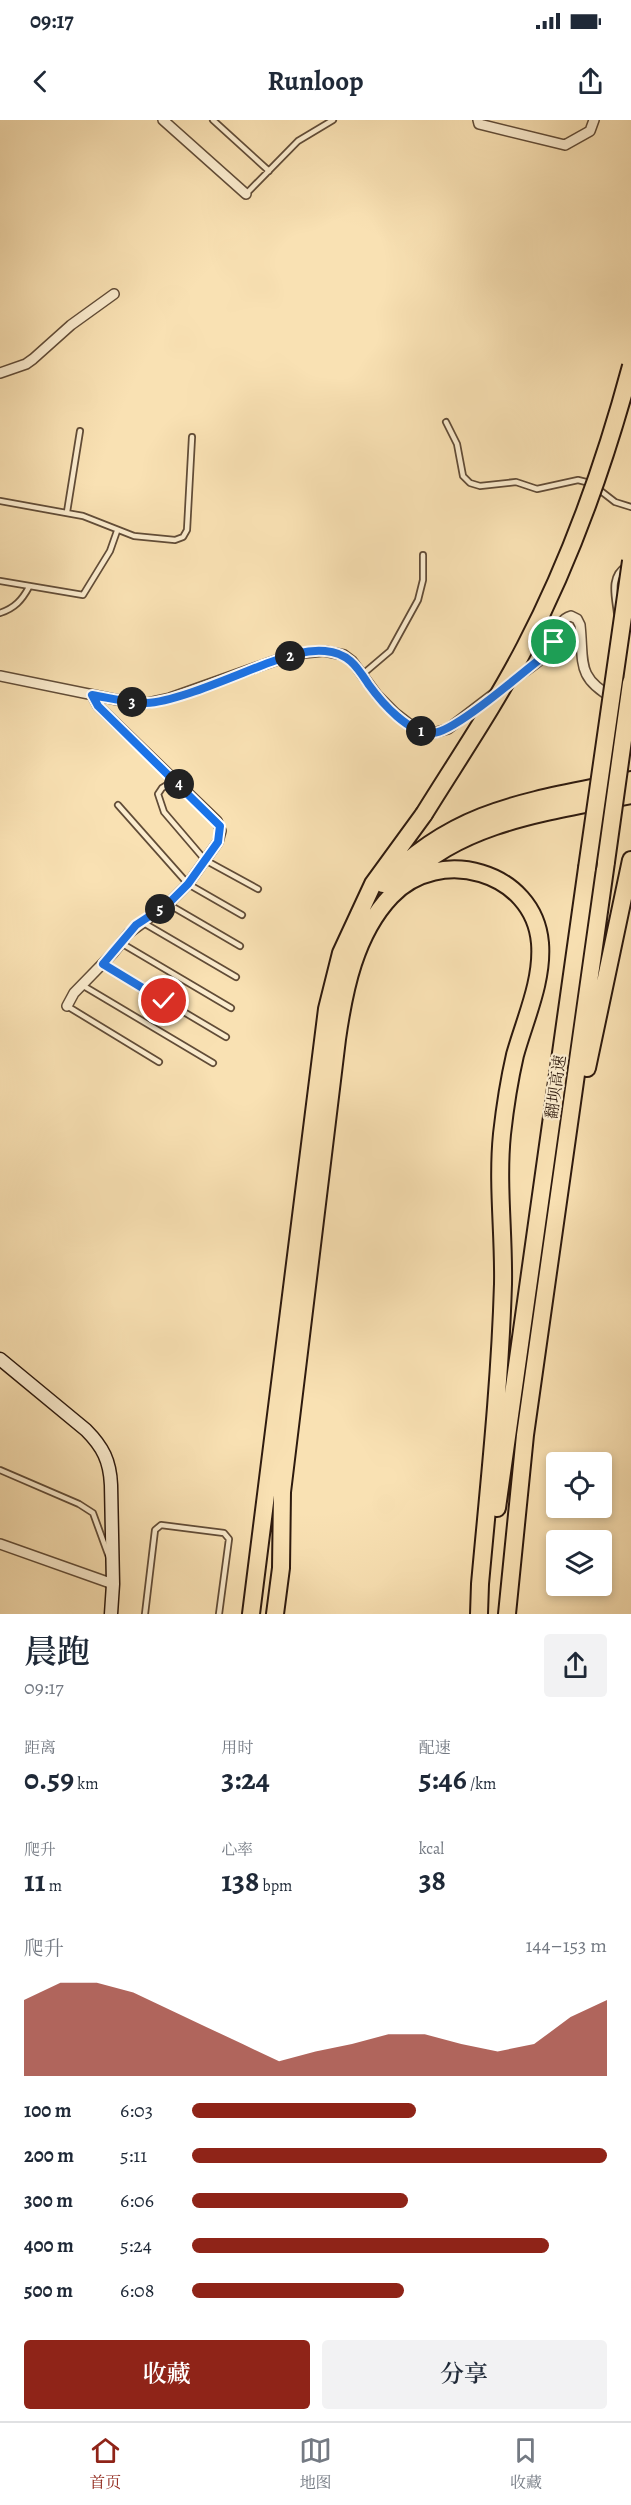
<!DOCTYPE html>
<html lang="zh">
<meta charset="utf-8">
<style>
:root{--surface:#fff;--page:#f2f2f3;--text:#1f2937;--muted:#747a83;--line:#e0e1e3;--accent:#8f2418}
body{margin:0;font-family:Alegreya,"Noto Serif SC",serif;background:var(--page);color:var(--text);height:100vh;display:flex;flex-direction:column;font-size:22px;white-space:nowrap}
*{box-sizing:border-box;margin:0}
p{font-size:20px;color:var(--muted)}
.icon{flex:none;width:33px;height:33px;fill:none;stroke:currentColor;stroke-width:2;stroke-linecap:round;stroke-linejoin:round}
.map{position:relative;height:1494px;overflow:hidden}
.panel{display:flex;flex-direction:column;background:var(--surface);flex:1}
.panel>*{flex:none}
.tools{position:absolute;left:546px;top:1332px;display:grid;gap:12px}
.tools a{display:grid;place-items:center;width:66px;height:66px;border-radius:6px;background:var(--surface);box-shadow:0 3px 9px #0003;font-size:30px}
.pin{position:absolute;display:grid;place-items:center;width:51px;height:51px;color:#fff;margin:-26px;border:3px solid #fff;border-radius:50%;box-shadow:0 2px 6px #0007}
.km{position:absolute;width:30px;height:30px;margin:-15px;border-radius:50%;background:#222;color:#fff;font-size:16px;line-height:30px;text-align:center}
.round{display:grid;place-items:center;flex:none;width:63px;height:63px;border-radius:6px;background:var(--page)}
.headline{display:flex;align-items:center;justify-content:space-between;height:102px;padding:0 24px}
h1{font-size:33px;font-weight:600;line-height:45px}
.figures{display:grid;grid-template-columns:repeat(3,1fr);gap:9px;height:102px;padding:6px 24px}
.figures div{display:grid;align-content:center}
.figures b{font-size:30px;font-weight:600}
.figures small{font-size:16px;font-weight:400}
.figures p{font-size:16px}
.chart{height:168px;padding:12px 24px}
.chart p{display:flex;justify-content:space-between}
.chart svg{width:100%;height:108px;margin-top:6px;fill:var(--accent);opacity:.7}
.button{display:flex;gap:12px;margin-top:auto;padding:12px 24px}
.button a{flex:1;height:69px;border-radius:6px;background:var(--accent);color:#fff;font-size:24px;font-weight:600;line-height:69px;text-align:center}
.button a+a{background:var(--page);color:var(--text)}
ul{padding:0 24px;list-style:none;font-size:20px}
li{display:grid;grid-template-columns:96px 72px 1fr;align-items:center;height:45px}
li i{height:15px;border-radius:8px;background:var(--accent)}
.status{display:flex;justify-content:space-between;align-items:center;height:42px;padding:0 30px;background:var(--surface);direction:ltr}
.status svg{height:16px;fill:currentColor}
header{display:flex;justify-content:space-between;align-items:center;height:78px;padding:0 24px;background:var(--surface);font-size:27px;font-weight:600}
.dock{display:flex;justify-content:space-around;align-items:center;height:84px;border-top:2px solid var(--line);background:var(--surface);font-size:16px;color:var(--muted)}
.dock a{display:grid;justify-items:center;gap:3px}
.dock .selected{color:var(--accent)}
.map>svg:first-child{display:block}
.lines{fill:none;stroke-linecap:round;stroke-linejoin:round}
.lane-casing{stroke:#614c37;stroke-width:8}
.street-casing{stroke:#614c37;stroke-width:12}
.secondary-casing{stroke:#2e1a0e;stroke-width:15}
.highway-casing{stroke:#2e1a0e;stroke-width:20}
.lane{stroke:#fbecce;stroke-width:4.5}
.street{stroke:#fbecce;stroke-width:9}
.secondary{stroke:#fbecce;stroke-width:12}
.highway{stroke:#f9e1b3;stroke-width:16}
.highway-bridge-casing{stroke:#2e1a0e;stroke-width:20;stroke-linecap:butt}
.highway-bridge{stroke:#f9e1b3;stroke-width:16}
.route-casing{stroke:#fff;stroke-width:12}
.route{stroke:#1a73e8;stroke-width:8}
.labels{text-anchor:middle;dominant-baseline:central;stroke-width:4.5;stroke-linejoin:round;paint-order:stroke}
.street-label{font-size:16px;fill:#2e1a0e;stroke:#fbecce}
</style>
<div class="status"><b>09:17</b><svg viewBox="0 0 49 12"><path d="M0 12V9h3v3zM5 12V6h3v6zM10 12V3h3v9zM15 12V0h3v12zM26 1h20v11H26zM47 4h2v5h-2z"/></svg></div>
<header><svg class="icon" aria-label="back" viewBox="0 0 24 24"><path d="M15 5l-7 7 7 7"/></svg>Runloop<svg class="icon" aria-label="share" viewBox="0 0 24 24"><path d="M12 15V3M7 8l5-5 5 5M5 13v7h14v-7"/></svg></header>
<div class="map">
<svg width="631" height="1494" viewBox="0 0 631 1494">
<rect width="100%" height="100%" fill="#f9e1b3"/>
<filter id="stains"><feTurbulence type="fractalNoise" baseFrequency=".00333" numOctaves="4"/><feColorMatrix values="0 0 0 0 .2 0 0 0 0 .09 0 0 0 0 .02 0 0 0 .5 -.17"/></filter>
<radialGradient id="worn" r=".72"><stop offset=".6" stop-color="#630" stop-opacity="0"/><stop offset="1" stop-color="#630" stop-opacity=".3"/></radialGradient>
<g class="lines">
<g class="lane-casing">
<path id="lane" d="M213 0 269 51
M246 74 298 21 333 0
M446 302 457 324 463 356 470 363 480 366 516 362 537 369 578 360 590 363
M597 368 615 382 631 387
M0 381 83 396 134 416 175 420 183 417 187 410 192 317
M67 392 80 311
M0 461 83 475 110 431 117 411
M0 493C15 488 22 480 29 467
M617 493C615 476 609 456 626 446
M363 554 390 531 418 480 423 460V435
M175 660 162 668 158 674 164 692 205 740 258 769
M118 685 188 764 242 795
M168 784 240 826
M142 802 236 857
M121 823 231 888
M103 844 226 917
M82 865 213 943
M67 886 159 942
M0 1350 79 1384 93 1393 109 1437
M145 1494 155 1410 161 1405 224 1413 229 1419 219 1494"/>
</g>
<g class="street-casing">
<path id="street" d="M163 0 246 74
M478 0 479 4 565 25 590 11 594 0
M0 253 26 244 33 239 71 205 114 174
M0 556 123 581 147 583 170 578 294 534 324 531 344 535 352 541 377 575 395 593 417 610 433 613 448 609 495 573
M511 561C524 551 543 541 551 527 558 515 557 500 571 496L577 499 580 505C584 543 576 557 613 578
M67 886 74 873 113 833 129 813 168 784 188 764 218 722 221 711 217 701 98 586 92 575
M0 1424 113 1464"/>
</g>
<g class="secondary-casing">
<path id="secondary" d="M0 1239 86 1310C103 1327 110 1341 111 1365L113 1464 111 1494"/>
</g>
<g class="highway-casing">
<path id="highway" d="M408 757C465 700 556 691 631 675
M383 764C456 687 533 681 631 660
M587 948 631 740
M497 1388 587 748
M251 1494 327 889 341 833 373 764 424 694
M275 1494 281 1448 282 1372 337 919C344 870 355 814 391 776 439 725 534 751 540 823 543 861 525 899 515 935 509 961 505 987 502 1014 497 1064 504 1114 503 1164 500 1265 489 1365 480 1464L479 1494
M507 1494 525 1315 606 742"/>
</g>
<use href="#lane" class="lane"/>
<use href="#street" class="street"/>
<use href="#secondary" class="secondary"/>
<use href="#highway" class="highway"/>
<g class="highway-bridge-casing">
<path id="highway-bridge" d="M424 694C458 639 495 585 525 527 572 437 605 343 631 246
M606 742 631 563
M587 748 631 441"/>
</g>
<use href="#highway-bridge" class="highway-bridge"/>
</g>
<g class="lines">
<g class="route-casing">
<path id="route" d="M164 881 103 844 136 805 168 784 188 764 218 722 220 706 98 586 92 575C110 578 128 583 146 583 176 582 233 556 263 545 283 538 303 529 325 531 349 533 357 547 369 565 382 583 409 614 433 613 454 613 524 551 544 536L554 522"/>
</g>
<use href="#route" class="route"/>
</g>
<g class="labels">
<g class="street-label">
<text transform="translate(556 967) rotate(-82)">翻坝高速</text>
</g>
</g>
<rect width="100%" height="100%" filter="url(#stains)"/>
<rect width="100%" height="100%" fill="url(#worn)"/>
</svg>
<div class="tools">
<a><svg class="icon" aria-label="locate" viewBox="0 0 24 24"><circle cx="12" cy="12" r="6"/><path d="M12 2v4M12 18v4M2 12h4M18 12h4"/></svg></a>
<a><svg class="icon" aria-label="layers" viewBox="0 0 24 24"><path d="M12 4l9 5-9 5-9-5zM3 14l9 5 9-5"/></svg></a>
</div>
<div class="pin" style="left:554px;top:522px;background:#1e9e55"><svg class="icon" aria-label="arrive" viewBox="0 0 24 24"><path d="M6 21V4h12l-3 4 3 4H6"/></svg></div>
<div class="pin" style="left:164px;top:881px;background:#d93025"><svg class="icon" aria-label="check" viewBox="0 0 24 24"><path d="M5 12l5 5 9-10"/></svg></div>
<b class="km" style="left:421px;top:611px">1</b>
<b class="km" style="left:290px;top:536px">2</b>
<b class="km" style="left:132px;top:582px">3</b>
<b class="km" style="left:179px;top:664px">4</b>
<b class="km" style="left:160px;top:789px">5</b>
</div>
<section class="panel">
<div class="headline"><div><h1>晨跑</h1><p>09:17</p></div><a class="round"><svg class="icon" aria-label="share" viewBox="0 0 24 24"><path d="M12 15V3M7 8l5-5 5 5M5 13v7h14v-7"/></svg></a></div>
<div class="figures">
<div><p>距离</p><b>0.59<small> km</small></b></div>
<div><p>用时</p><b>3:24</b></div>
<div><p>配速</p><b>5:46<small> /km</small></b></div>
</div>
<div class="figures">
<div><p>爬升</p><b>11<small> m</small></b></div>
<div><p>心率</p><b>138<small> bpm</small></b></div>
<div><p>kcal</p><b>38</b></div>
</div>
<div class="chart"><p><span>爬升</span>144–153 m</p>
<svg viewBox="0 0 160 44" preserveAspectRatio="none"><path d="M0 44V13L10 6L20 6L30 10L40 17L50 24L60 31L70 38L80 34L90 31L100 27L110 27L120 31L130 34L140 31L150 20L160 13V44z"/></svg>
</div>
<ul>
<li><b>100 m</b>6:03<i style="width:54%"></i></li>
<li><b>200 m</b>5:11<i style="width:100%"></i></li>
<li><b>300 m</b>6:06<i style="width:52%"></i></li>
<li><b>400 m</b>5:24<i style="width:86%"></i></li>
<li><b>500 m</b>6:08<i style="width:51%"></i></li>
</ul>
<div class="button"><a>收藏</a><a>分享</a></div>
</section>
<nav class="dock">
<a class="selected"><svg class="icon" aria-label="home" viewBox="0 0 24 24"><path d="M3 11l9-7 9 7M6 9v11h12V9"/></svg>首页</a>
<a><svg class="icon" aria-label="map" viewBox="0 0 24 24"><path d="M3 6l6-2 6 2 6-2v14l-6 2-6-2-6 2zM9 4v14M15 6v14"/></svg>地图</a>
<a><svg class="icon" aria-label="saved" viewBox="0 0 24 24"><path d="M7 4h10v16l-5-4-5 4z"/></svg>收藏</a>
</nav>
